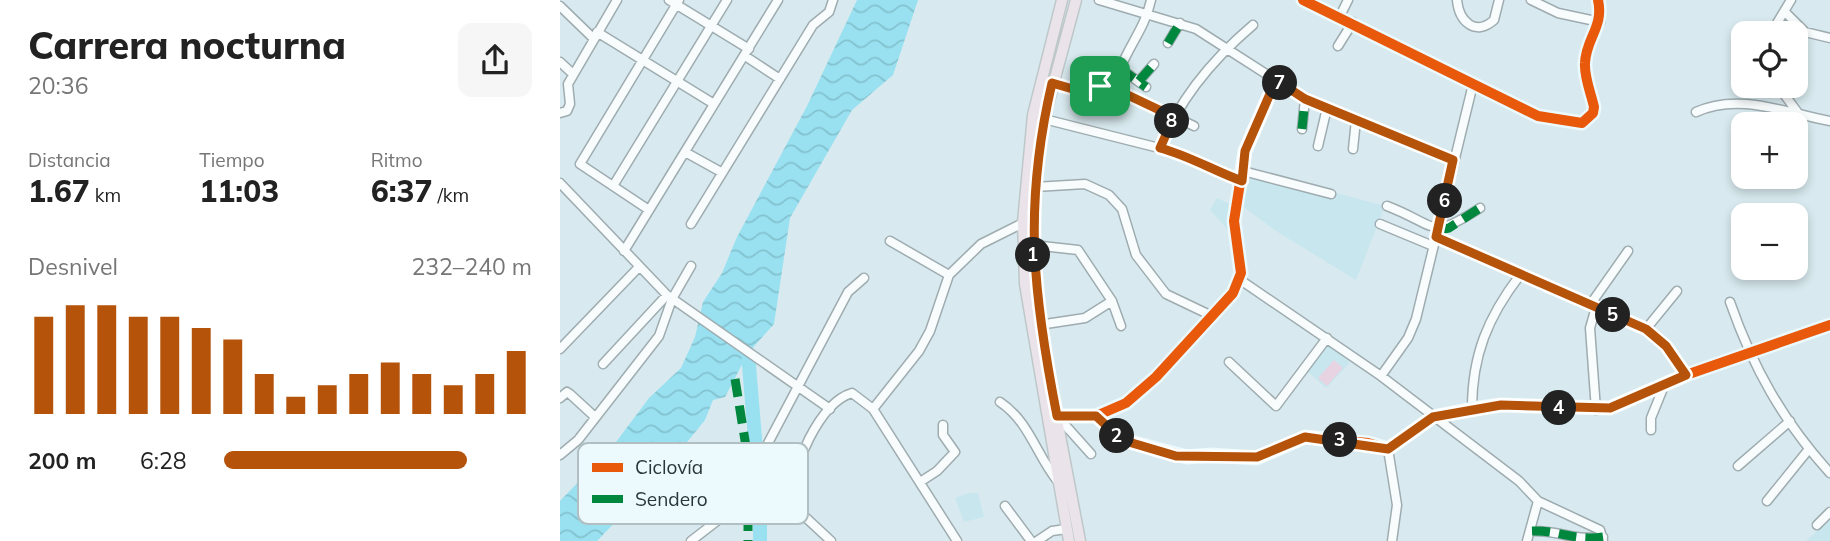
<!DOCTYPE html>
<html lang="es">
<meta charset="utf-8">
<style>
:root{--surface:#fff;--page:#f6f6f6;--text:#222;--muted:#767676;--accent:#b45309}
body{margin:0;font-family:Mulish,sans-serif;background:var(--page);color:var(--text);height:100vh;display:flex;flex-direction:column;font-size:26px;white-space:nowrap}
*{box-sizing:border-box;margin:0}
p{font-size:23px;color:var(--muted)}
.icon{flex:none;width:38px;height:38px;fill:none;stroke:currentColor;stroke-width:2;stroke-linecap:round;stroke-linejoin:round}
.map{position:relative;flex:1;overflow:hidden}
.drawer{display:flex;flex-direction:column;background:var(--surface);width:560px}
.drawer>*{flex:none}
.buttons{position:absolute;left:1171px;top:21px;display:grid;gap:14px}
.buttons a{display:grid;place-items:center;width:77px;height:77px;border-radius:14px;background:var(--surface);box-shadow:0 4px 10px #0003;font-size:35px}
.pin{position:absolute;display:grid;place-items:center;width:60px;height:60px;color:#fff;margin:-30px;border-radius:14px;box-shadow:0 4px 10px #0006}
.km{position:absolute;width:35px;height:35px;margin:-18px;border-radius:50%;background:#222;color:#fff;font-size:19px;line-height:35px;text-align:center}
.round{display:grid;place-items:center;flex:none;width:74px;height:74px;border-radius:14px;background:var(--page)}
.summary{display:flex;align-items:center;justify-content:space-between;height:119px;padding:0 28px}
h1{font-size:38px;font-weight:800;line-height:52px}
.figures{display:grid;grid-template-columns:repeat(3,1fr);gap:10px;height:119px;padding:7px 28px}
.figures div{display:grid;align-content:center}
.figures b{font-size:30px;font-weight:800}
.figures small{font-size:19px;font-weight:400}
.figures p{font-size:19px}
.chart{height:196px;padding:14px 28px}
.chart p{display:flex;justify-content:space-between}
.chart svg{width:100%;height:126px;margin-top:7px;stroke:var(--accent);stroke-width:6}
ul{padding:0 28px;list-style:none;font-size:23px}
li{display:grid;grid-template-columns:112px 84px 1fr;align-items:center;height:52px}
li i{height:18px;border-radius:9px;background:var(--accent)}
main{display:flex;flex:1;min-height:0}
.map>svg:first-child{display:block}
.built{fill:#c7e6ee}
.green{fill:#e7d3e2}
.water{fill:url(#water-waves)}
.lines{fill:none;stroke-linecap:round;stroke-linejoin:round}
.river{stroke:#99e1f1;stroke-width:14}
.minor-casing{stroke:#9eacb0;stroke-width:11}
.major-casing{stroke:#bec8ca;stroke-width:13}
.minor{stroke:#f9fcfd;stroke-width:8}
.major{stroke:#eae3e9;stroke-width:10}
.quiet{stroke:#00873e;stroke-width:9;stroke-dasharray:18 9;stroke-linecap:butt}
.cycleway-casing{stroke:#ecf9fd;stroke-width:15}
.cycleway{stroke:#e8590c;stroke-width:10}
.route-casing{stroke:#fff;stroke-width:14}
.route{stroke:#b45309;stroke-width:9}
.key{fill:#ecf9fd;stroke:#b2bfc2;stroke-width:2}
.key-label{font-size:19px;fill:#29373a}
</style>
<main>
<section class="drawer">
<div class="summary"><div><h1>Carrera nocturna</h1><p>20:36</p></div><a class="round"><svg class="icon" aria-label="share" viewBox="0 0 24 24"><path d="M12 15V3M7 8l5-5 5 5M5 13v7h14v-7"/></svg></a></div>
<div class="figures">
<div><p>Distancia</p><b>1.67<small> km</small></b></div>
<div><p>Tiempo</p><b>11:03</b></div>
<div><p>Ritmo</p><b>6:37<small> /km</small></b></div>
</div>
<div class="chart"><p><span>Desnivel</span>232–240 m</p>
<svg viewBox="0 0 160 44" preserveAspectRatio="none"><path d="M5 44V10M15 44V6M25 44V6M35 44V10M45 44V10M55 44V14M65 44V18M75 44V30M85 44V38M95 44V34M105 44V30M115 44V26M125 44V30M135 44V34M145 44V30M155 44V22"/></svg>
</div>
<ul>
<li><b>200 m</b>6:28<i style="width:79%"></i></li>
</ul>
</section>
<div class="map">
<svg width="1270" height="541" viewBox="0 0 1270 541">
<defs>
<pattern id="water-waves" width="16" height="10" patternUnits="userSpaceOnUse" patternTransform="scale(1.75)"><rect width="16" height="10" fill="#99e1f1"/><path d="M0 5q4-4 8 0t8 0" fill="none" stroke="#84c2cf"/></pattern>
</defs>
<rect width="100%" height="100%" fill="#d8eaef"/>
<path class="built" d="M688 170 825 206 796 280 716 231 681 205Z
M657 198 674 206 670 232 650 210Z
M768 343 790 363 766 388 745 369Z
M409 493H418L424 517 404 522 395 498Z
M1270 520V541H1246L1259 529Z"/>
<path class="green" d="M774 360 783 368 767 386 758 378Z"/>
<path class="water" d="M297 0H358L333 75 292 110 230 218 214 324 188 353 165 397 153 400 145 420 132 436 95 481 37 541H0V501L53 446 89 398 121 368 135 337 143 302 162 273 177 237 247 106Z"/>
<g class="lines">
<path class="river" d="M188 353 200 499V541"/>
<g class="minor-casing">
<path id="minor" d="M109 0 189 49
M539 0 636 29 745 99 893 160
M743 0 978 116 1022 123 1033 113 1034 107C1031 93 1024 77 1025 63 1026 38 1044 27 1038 0
M897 0C899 21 915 37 934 20L939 0
M971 0 998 13 1040 22
M0 6 33 38
M1225 12 1245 32 1270 38
M780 16 788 0
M37 32 154 104
M1211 33 1231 0
M608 43 620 23
M778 46 793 22
M185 56 220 79
M0 62 13 74
M558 72H565L586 87
M579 81 594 64
M492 83 537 96 539 86 555 89 634 126
M1218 86 1241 117
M555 89C560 54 584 34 591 0
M1136 112C1179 92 1226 113 1270 121
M0 113 7 111 10 104 8 84 57 0
M484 119 615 152 682 181
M742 129 745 99
M758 146 767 108
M600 148C619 99 653 59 693 25
M793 149 796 120
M125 152 161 172
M683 171 771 194
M0 183 107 295 270 409
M53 186 167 0
M475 187 525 184 549 195 562 209 576 255 606 294 650 315
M827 206C879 226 869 241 920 208
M89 210 20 164 119 0
M131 224 253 25 269 12 273 0
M820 224 873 246
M876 237 1086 329 1106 346 1126 375
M330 241 389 275
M473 245 518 250 552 301 561 326
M64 251 218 0
M679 279 821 376 959 481 978 501 1040 530 1043 541
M1170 302C1193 368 1223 421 1270 473
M1030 305 1068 251
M479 325 525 318 552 301
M1086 329 1117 291
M0 349 78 268
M669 362 716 406 767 338
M43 364 107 295
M821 376 848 338 856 319 913 84
M0 398 7 392 10 394 35 417
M440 402C470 422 477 457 499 483
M313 409 359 351 370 331 389 275 421 244 467 221
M912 409C912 355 928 317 960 275
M1036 410 1030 328 1036 307
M497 416H536L563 440 627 457 651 455 697 458 745 437 808 443 828 449 873 417 912 409 941 405 1050 408 1126 375 1270 325
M497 416 531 454
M536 416 566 403 596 377 673 293 681 273 674 221 685 151 716 80
M1091 430V418L1104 386
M828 449 837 505 832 541
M0 455 18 440 99 336 112 299 131 266
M1178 466 1230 421
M360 482 377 471 395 452 383 435V425
M1207 501 1249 449
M445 506 471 541
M1257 525 1270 512
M972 531C999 530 1012 541 1043 537
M131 541 166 514 179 498 288 292 304 278
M271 541 228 501C233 469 258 403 292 393L313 409 397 541
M477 541 492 531 506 529
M967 541 978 501"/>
</g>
<g class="major-casing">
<path id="major" d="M502 0 473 115 463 222 465 284 509 541
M516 0 484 119 476 178 473 245 479 325 520 541"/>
</g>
<use href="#minor" class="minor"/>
<use href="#major" class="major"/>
<path class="quiet" d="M608 43 620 23
M558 72H565L586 87
M579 81 594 64
M492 83 537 95
M742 129 745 99
M879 230 889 228 920 208
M175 379 188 459V541
M972 531C999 530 1012 541 1043 537"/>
<g class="cycleway-casing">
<path id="cycleway" d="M743 0 978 116 1022 123 1033 113 1034 107C1031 93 1024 77 1025 63 1026 38 1044 27 1038 0
M497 416H536L563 440 627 457 651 455 697 458 745 437 808 443 828 449 873 417 912 409 941 405 1050 408 1126 375 1270 325
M536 416 566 403 596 377 673 293 681 273 674 221 685 151 716 80"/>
</g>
<use href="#cycleway" class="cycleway"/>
</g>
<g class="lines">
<g class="route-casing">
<path id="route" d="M716 80 745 99 893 160 876 237 1086 329 1106 346 1126 375 1050 408 941 405 873 417 828 449 745 437 697 457 616 456 562 440 536 416H497C473 294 463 207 492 83L537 96 540 86 555 89 614 117 600 148C630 156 654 171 682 181L685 151Z"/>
</g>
<use href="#route" class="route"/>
</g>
<rect x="18" y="443" width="230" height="81" rx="10" class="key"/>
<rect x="32" y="463" width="31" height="9" fill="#e8590c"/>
<rect x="32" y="495" width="31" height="8" fill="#00873e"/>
<g class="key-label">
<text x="75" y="474">Ciclovía</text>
<text x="75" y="506">Sendero</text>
</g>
</svg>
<div class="buttons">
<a><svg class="icon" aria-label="locate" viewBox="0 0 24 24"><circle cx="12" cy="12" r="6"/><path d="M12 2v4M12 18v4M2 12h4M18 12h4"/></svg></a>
<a>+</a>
<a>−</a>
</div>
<div class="pin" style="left:540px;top:86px;background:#1e9e55"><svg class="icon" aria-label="arrive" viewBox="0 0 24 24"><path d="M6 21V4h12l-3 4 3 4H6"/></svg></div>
<b class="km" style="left:473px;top:255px">1</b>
<b class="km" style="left:557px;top:436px">2</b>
<b class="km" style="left:780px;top:440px">3</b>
<b class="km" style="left:999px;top:408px">4</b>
<b class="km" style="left:1053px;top:315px">5</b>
<b class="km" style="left:885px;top:201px">6</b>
<b class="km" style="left:720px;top:83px">7</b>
<b class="km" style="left:612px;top:121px">8</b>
</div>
</main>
